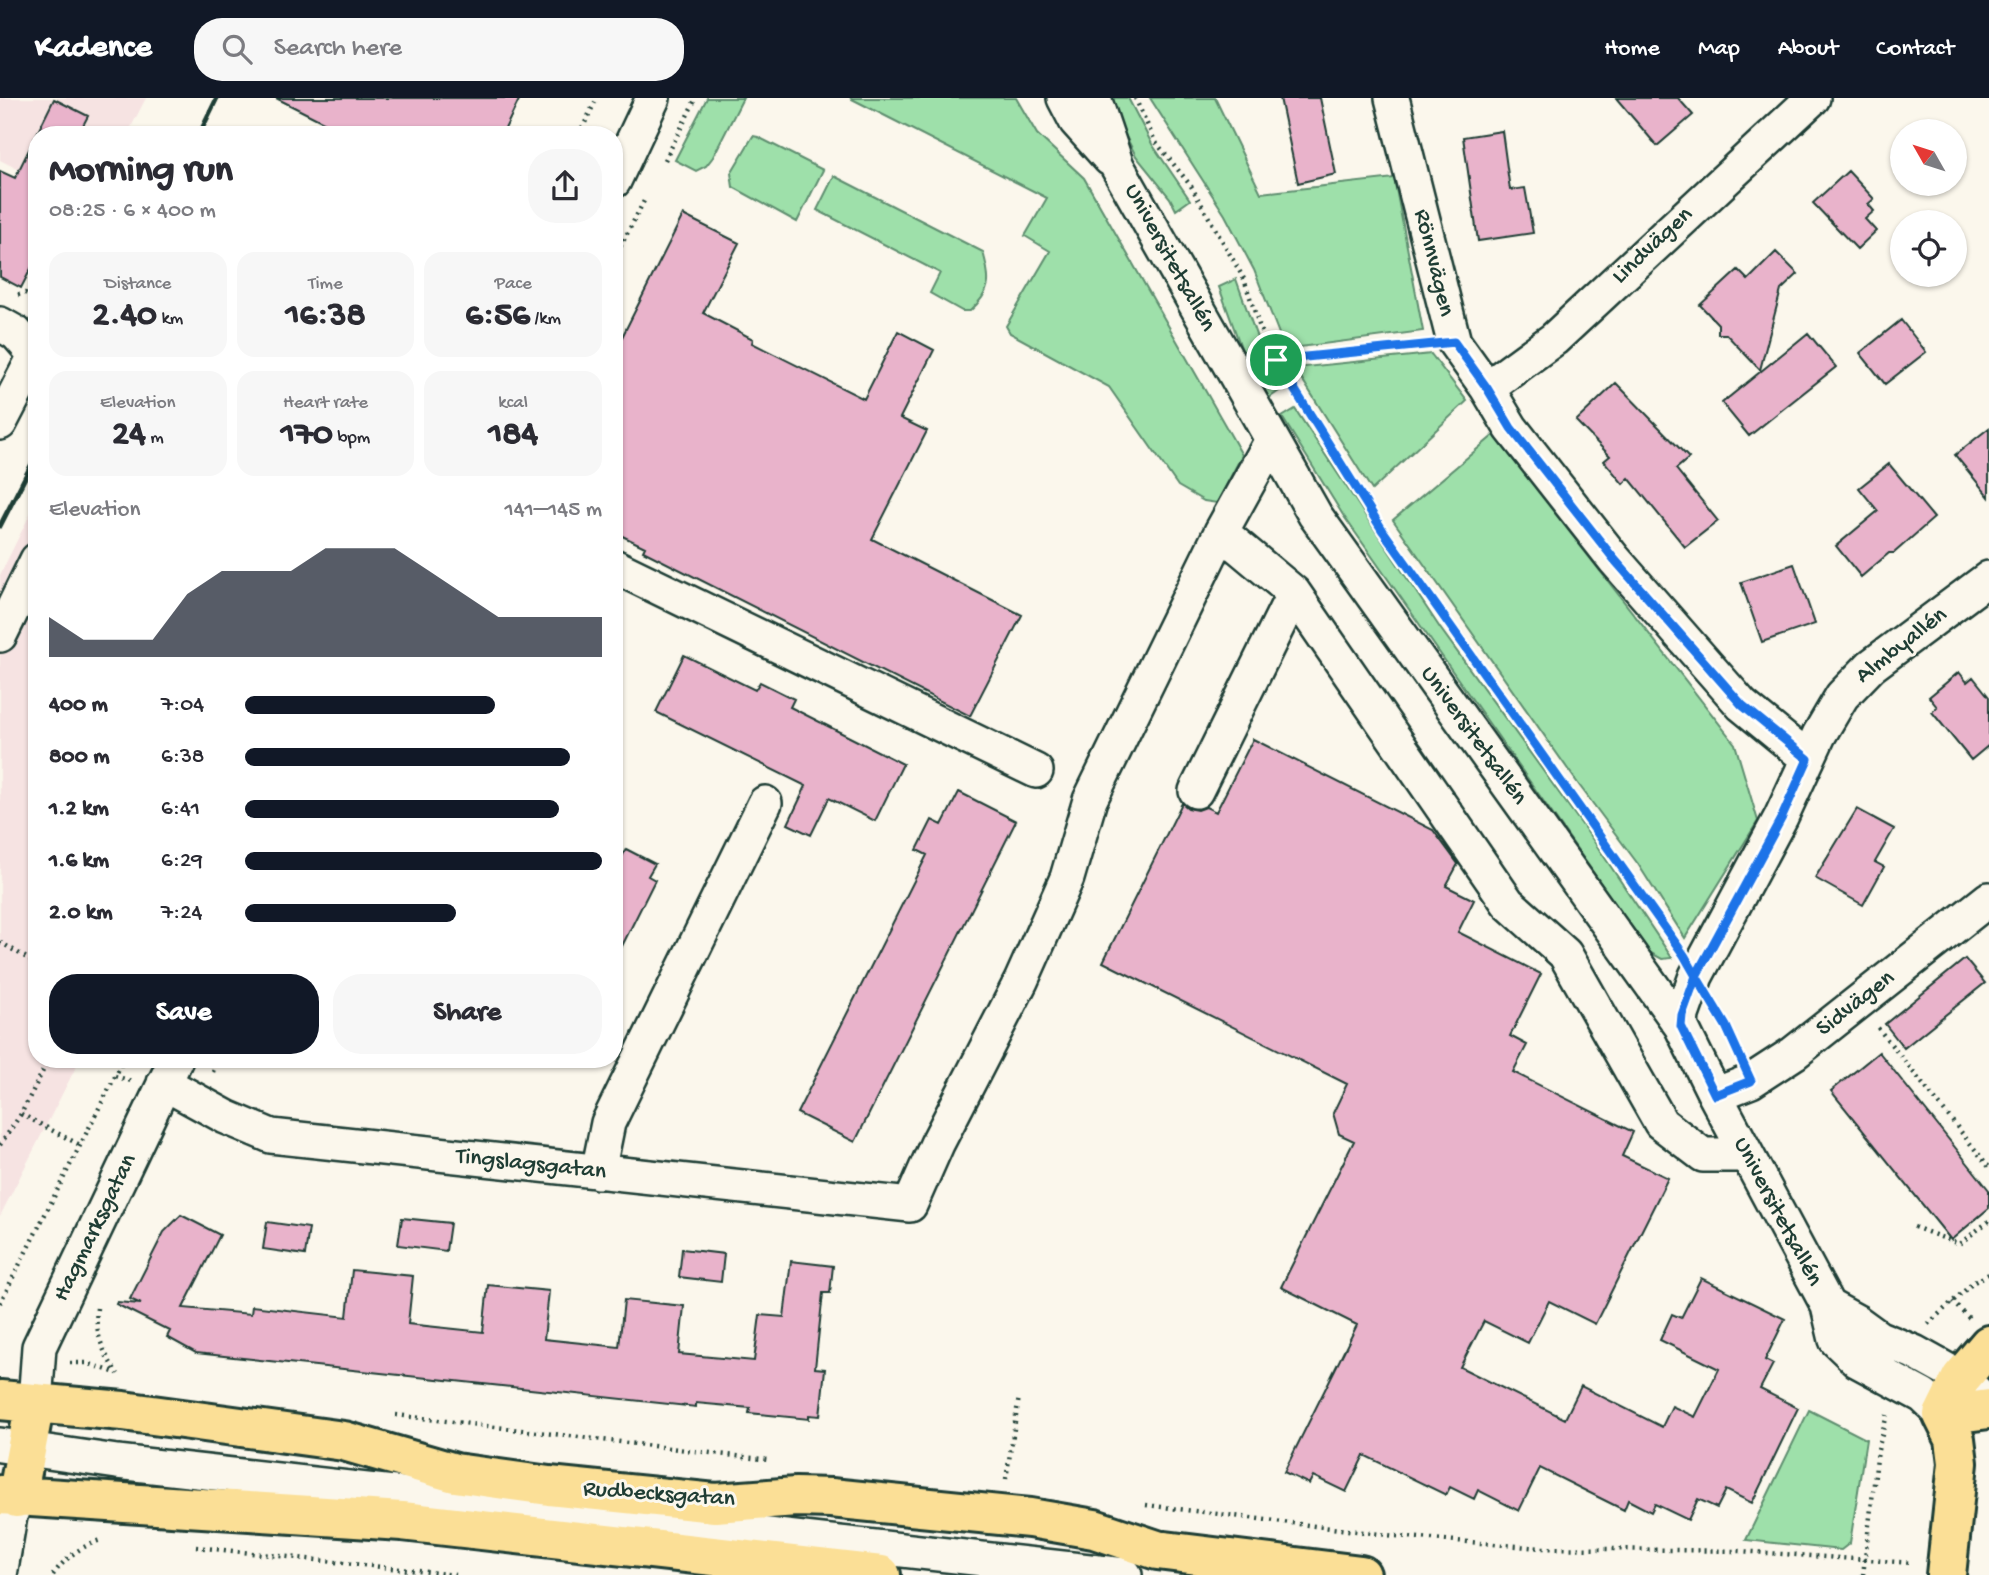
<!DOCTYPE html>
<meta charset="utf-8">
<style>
:root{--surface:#fff;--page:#f7f7f7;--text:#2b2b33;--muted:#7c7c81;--accent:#111827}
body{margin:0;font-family:"Gochi Hand",sans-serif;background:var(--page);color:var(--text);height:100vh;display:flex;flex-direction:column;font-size:26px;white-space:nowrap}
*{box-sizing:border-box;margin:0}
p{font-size:23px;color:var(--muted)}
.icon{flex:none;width:38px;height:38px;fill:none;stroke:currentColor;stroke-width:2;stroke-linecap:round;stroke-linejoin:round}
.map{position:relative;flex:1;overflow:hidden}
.side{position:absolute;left:28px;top:28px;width:595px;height:942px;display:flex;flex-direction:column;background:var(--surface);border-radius:28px;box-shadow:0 2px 5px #0004}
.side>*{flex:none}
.needle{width:46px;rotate:309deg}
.buttons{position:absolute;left:1890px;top:21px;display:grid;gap:14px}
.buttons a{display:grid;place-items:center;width:77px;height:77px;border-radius:50%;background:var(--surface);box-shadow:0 2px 5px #0004;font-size:35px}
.pin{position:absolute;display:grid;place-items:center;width:60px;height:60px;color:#fff;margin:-30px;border:4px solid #fff;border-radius:50%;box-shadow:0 2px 7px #0007}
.round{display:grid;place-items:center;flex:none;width:74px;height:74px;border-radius:28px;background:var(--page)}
.head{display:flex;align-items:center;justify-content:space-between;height:119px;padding:0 21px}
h1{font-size:38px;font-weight:700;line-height:52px}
.stats{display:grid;grid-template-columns:repeat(3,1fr);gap:10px;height:119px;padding:7px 21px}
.stats div{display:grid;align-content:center;border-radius:18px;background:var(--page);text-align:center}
.stats b{font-size:35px;font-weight:700}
.stats small{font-size:19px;font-weight:400}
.stats p{font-size:19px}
.chart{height:196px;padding:14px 21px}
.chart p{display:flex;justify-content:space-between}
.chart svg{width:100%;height:126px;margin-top:7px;fill:var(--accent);opacity:.7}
.cta{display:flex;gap:14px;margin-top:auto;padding:14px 21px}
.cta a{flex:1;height:80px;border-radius:28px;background:var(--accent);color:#fff;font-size:28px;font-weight:700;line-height:80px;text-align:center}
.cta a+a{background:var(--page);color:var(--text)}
ul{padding:0 21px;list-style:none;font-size:23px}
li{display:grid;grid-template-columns:112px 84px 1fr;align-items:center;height:52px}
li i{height:18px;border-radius:9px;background:var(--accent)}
header{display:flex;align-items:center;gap:42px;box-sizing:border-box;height:98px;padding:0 35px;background:var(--accent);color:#fff}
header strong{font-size:33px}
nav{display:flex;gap:38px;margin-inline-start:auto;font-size:24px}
.search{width:490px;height:63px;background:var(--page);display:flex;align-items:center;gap:18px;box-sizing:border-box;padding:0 24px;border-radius:28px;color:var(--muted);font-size:26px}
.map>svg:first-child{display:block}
.built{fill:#f6e3e2}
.green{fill:#9ee0aa;stroke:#5e8e6f;stroke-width:2}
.building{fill:#e9b3cb;stroke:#1f3d34;stroke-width:2}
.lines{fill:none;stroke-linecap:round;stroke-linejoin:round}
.minor-casing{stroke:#1f3d34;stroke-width:38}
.major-casing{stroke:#1f3d34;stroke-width:44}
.path{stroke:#1f3d34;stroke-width:4.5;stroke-dasharray:2 5;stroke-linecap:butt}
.minor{stroke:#fbf7ec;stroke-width:33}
.major{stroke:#fbdf96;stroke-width:38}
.rail{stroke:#1f3d34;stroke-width:5}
.route-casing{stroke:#fff;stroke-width:14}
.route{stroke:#1a73e8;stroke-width:9}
.labels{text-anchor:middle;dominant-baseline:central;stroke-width:6;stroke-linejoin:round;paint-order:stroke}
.street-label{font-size:24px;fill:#1f3d34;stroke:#fbf7ec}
</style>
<header>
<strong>Kadence</strong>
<div class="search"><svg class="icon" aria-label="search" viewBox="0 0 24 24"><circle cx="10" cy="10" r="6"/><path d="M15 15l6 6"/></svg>Search here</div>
<nav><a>Home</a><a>Map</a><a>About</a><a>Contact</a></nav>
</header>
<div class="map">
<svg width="1989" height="1477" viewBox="0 0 1989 1477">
<rect width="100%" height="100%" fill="#fbf7ec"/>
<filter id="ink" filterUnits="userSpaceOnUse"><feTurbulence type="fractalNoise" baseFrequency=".0143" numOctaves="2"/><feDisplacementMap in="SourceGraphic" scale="14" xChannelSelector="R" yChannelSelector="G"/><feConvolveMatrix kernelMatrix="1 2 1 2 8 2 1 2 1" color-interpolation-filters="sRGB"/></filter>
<g filter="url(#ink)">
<path class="built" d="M0 0H146L127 37H37V81L0 62Z
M37 402V961H80L0 1118V477Z"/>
<path class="green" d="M707 0H743L713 59 706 68 696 73 675 62Z
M850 0H1016L1037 36 1084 80 1242 357 1217 405 1204 403 1178 388 1109 289 1010 235 1006 228 1050 153 1025 138 1047 100Z
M1106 0H1128L1152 46 1190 102 1176 112 1170 100 1136 58Z
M1150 0H1215L1261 95 1394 80 1423 233 1285 251 1254 172 1225 117Z
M753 38 758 39 823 72 797 124 733 89 731 75Z
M834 78 983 154C991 182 992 193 970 213H962L930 195 940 175 817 112Z
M1236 181 1260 248 1282 291 1269 300 1242 252 1219 189Z
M1431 256 1467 303 1372 392 1295 270Z
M1295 311 1440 530 1593 742 1672 860 1662 861 1649 854 1343 417 1282 319Z
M1494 337 1735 646 1758 723 1685 840 1638 766 1579 687 1393 422Z
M1809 1312 1866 1341 1850 1445 1841 1452 1746 1442Z"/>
<path class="building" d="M276 0H520L502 37H349Z
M1280 0H1320L1336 76 1298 85Z
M1616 0H1678L1693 17 1657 48Z
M54 1 88 18 78 37H37V159L21 190 0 179V73L15 80Z
M1502 33 1510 92 1525 90 1533 135 1478 143 1463 39Z
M1848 73 1874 101 1868 106 1874 113 1865 121 1876 133 1857 151 1813 105Z
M683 117 739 145 703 215 753 241 752 245 864 301 898 233 934 252 900 320 927 333 872 441 1022 517 970 618 643 453 645 449 614 434V255Z
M1776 154 1798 176 1781 192 1760 272 1726 236H1718V226L1700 207 1738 172 1748 182Z
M1901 222 1926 254 1885 286 1860 255Z
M1808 235 1836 269 1749 338 1722 305Z
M1616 285 1689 360 1676 371 1718 423 1685 449 1629 380 1623 386 1604 363 1610 358 1576 323Z
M1989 330V399L1955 357Z
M1889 366 1934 420 1894 455H1889L1861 479 1836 448 1878 413 1859 390Z
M1794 466 1815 526 1762 544 1741 484Z
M684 557 755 592 760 584 794 601 790 609 903 666 875 723 829 700 811 737 788 726 806 688 656 614Z
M1959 574 1967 584 1973 579 1989 599V647L1971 662 1932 614 1937 609 1929 599Z
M1253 641 1433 732 1458 766 1446 788 1474 802 1458 834 1541 876 1510 938 1527 947 1513 974 1633 1034 1622 1058 1668 1080 1595 1226 1549 1203 1528 1245 1484 1223 1460 1269 1565 1321 1581 1288 1662 1329 1672 1308 1695 1319 1719 1271 1660 1242 1672 1216 1681 1220 1701 1180 1785 1221 1765 1262 1773 1266 1760 1291 1798 1310 1752 1405 1726 1392 1717 1410 1698 1401 1688 1422 1655 1406 1651 1414 1628 1402 1624 1412 1540 1370 1519 1413 1478 1392 1474 1401 1450 1389 1446 1397 1364 1357 1346 1394 1313 1378 1309 1386 1284 1374 1357 1227 1281 1189 1354 1043 1339 1036 1333 1015 1347 986 1103 864 1182 705 1188 710 1198 712 1206 709 1216 714Z
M959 694 1016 723 855 1044 797 1015 927 757 917 752 932 722 942 727Z
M1857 711 1894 731 1875 764 1884 769 1863 807 1815 780Z
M626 751 655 766 648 778 655 782 614 864V774Z
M1965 861 1985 885 1904 950 1885 926Z
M1879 954 1989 1092V1110L1951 1142 1831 993Z
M181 1117 220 1137 183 1210 251 1216 252 1208 347 1219 352 1172 413 1178 408 1226 483 1234 488 1187 549 1193 544 1241 619 1249 624 1202 684 1208 679 1256 754 1263 760 1217 784 1219 791 1163 833 1168 830 1195H823L815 1270 825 1271 820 1318 809 1317V1321L749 1315 750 1310 696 1305V1309L196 1255 167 1239 170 1233 116 1206 117 1204 141 1206 130 1201 164 1134Z
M402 1120 450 1125 446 1153 398 1147Z
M267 1124 309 1130 305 1157 263 1151Z
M682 1151 724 1156 721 1184 679 1179Z"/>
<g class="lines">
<g class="minor-casing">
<path id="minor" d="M1064 0 1076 23 1110 61
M1094 0 1117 68 1315 417 1681 928 1715 997 1828 1208 1836 1242 1858 1263 1923 1298 1943 1317
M1392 0 1454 244 1487 290 1511 330 1614 461 1742 607 1808 661
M614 83 653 0
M0 226 16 235 37 259
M1487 290 1554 241 1813 0
M0 325 37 254
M1221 434 1294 495 1508 805 1565 856 1661 1025 1703 1057H1746
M614 468 1036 673
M0 537 37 462
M1196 693 1294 495
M1681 928 1682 917 1696 878 1781 719 1819 637 1842 598 1871 568 1989 480
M164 985 226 1019 271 1038 910 1107 937 1046 1021 883 1067 780 1090 702 1221 434 1272 342
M1715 997 1751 983 1794 955 1989 801
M598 1074 608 1025 765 705
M1828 1208 1857 1224 1879 1240 1914 1254 1961 1280 1981 1299
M35 1305 39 1249 176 961
M0 1347 117 1364 1125 1477
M0 1477 10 1418 17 1400"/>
</g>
<g class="major-casing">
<path id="major" d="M0 1302 123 1313 344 1343 455 1375 549 1388 715 1405 796 1399 831 1400 1030 1420 1094 1431 1157 1452 1361 1477
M1943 1317 1955 1341 1958 1365 1946 1477
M1943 1317 1961 1280 1989 1247
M1943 1317 1989 1311
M0 1397 402 1423 881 1477
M17 1400 35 1305"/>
</g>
<path class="path" d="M1135 0 1155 43 1191 88 1244 181 1262 236 1296 298 1383 433 1676 845
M579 37 597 0
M665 62 696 0
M614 161 645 101
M18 197 25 195 37 201
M1276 262 1421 247
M0 844 30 862 37 871
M1719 915 1738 954
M1878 930 1989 1069
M213 974 217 961
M115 978 131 983
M21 1016 80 1047
M0 1047 21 1016 49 961
M1914 1129 1959 1146 1989 1123
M1952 1204 1969 1220
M0 1205 124 961
M97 1210C94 1234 104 1257 118 1276
M1928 1226 1974 1184 1989 1176
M70 1265H87L113 1274
M396 1317 769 1362
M1006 1381 1019 1299
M1146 1407 1396 1438 1541 1450 1739 1453 1912 1465
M196 1449 455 1477
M53 1477C65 1460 81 1448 101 1442
M1863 1477 1878 1352 1887 1317"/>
<use href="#minor" class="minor"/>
<use href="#major" class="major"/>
<path class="rail" d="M199 37 217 0
M0 428 37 356"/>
</g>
</g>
<g class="lines" filter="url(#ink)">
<g class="route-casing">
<path id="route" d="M1276 262 1383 433 1684 857 1696 878 1682 917 1681 928 1715 997 1751 983 1726 928 1696 878 1782 719 1808 661 1742 607 1614 461 1511 330 1487 290 1454 244 1276 262"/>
</g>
<use href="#route" class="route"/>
</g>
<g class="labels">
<g class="street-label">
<text transform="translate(1653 148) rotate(-43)">Lindvägen</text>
<text transform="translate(1169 160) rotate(61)">Universitetsallén</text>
<text transform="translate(1433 165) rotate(76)">Rönnvägen</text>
<text transform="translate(1902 548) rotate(-38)">Almbyallén</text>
<text transform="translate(1473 638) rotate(54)">Universitetsallén</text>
<text transform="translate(1856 906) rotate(-38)">Sidvägen</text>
<text transform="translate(531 1067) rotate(6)">Tingslagsgatan</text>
<text transform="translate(1777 1114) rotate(62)">Universitetsallén</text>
<text transform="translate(96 1130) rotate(-64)">Hagmarksgatan</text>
<text transform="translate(659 1397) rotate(4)">Rudbecksgatan</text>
</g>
</g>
</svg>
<div class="buttons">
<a><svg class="needle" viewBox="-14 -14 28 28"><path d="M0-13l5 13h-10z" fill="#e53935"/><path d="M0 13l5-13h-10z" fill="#7c7c81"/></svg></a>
<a><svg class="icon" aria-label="locate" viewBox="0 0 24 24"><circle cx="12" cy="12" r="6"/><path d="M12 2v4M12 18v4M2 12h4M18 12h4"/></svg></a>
</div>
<div class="pin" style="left:1276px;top:262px;background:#1e9e55"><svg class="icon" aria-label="arrive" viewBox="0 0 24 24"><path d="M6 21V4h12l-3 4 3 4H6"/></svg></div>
<section class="side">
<div class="head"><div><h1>Morning run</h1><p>08:25 · 6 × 400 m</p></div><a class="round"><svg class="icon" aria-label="share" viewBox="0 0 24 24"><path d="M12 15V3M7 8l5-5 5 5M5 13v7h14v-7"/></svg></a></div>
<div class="stats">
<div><p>Distance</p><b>2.40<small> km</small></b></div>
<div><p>Time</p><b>16:38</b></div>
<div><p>Pace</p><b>6:56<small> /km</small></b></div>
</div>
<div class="stats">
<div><p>Elevation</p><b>24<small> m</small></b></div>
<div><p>Heart rate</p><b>170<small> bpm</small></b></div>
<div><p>kcal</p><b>184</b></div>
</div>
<div class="chart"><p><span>Elevation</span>141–145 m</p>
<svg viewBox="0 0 160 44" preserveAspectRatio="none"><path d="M0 44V30L10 38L20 38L30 38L40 22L50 14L60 14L70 14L80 6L90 6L100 6L110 14L120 22L130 30L140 30L150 30L160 30V44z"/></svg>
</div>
<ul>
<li><b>400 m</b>7:04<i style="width:70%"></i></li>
<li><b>800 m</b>6:38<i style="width:91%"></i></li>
<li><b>1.2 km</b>6:41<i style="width:88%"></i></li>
<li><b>1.6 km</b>6:29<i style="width:100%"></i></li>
<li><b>2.0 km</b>7:24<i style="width:59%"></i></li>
</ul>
<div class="cta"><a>Save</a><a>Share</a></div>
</section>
</div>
